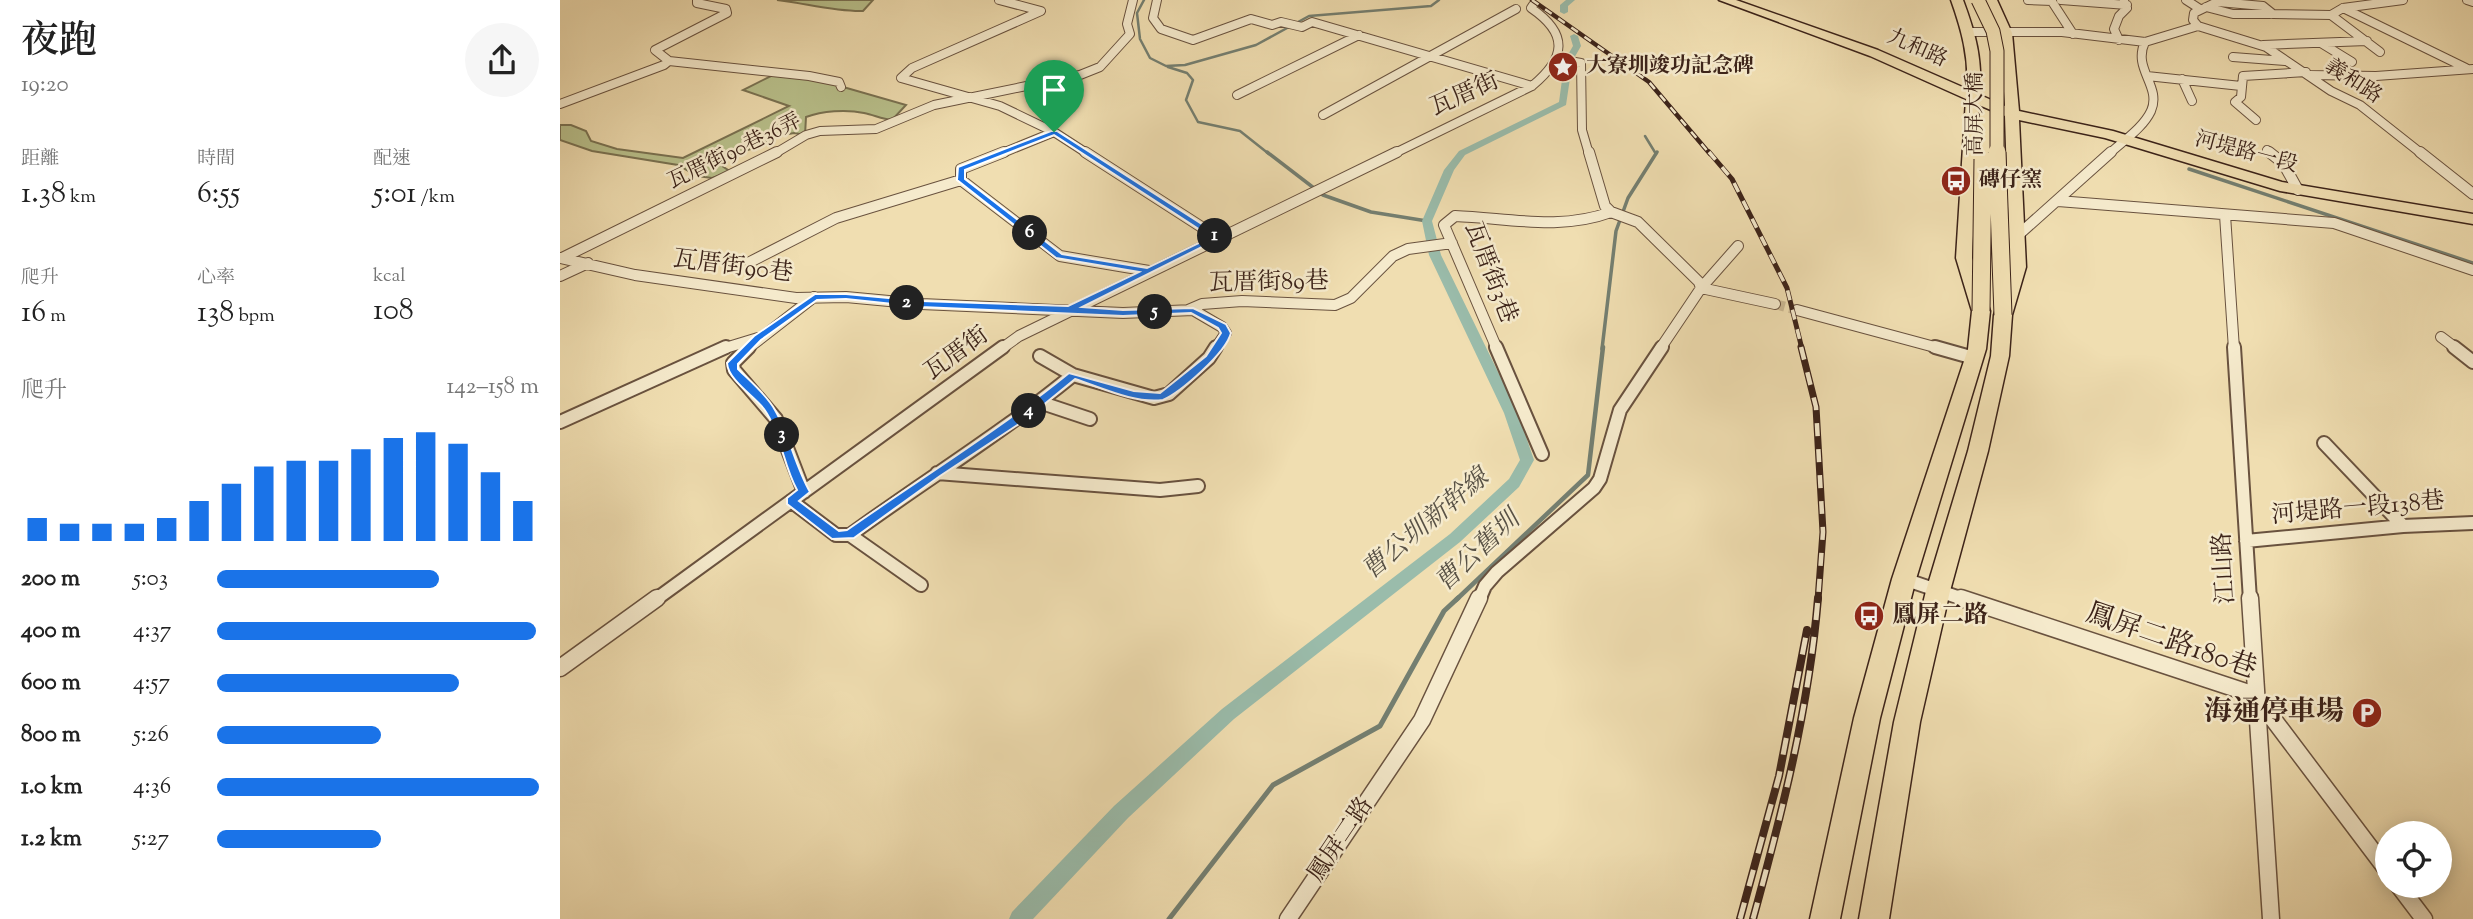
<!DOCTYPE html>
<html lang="zh-TW">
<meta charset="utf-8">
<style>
:root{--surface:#fff;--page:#f6f6f6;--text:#222;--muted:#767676;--accent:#1a73e8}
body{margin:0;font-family:"Sorts Mill Goudy","Noto Serif TC",serif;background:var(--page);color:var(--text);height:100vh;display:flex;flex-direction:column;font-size:26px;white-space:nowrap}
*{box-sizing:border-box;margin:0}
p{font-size:23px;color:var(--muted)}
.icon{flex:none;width:38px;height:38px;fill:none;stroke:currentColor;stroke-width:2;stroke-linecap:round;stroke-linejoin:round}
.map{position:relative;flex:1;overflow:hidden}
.sheet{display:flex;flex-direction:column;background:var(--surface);width:560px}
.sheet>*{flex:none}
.controls{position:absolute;left:1815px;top:821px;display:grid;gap:14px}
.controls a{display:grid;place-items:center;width:77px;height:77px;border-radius:50%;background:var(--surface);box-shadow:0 4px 18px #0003;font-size:35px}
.pin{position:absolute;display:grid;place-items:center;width:60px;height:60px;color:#fff;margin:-72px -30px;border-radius:50% 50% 50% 0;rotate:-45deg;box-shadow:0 0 7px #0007}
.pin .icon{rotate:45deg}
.km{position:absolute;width:35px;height:35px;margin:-18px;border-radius:50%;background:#222;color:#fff;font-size:19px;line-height:35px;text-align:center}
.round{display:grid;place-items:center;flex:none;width:74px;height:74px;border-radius:37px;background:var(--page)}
.head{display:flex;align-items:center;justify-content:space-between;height:119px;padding:0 21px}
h1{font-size:38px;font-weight:600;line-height:52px}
.metrics{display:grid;grid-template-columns:repeat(3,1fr);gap:10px;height:119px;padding:7px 21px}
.metrics div{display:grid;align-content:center}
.metrics b{font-size:30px;font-weight:600}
.metrics small{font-size:19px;font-weight:400}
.metrics p{font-size:19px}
.chart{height:196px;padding:14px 21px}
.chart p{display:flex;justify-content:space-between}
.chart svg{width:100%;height:126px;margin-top:7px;stroke:var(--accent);stroke-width:6}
ul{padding:0 21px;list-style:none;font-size:23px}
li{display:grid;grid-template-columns:112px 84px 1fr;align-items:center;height:52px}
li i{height:18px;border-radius:9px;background:var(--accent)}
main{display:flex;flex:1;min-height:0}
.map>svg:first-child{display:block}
.green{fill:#b9c18c;stroke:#7a7252;stroke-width:2}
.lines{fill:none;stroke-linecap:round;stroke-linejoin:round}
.stream-far3{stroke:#747f71;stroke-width:2.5}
.stream-far2{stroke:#747f71;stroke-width:3.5}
.stream-far1{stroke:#747f71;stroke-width:4.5}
.stream{stroke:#747f71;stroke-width:5}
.canal{fill:#9abcab;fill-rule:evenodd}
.minor-tunnel{stroke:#ccb993;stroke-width:10;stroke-dasharray:10 5;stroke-linecap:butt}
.minor-far3-casing{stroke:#69523f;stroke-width:10}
.minor-far2-casing{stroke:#69523f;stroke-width:12}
.minor-far1-casing{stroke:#69523f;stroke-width:16}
.minor-casing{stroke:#69523f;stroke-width:19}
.primary-casing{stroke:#3c2319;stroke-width:3}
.minor-far3{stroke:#f5eacc;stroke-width:8}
.minor-far2{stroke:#f5eacc;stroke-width:10}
.minor-far1{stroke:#f5eacc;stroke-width:12}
.minor{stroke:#f5eacc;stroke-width:16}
.primary{fill:#f0deb1;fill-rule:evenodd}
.rail-far3-casing{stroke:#3c2319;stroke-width:4.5}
.rail-far2-casing{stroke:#3c2319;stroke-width:5}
.rail-far1-casing{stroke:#3c2319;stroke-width:7}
.rail-casing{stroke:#3c2319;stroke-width:8}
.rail-far3{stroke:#f5eacc;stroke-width:2.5;stroke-dasharray:8;stroke-linecap:butt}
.rail-far2{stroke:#f5eacc;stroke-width:3.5;stroke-dasharray:10;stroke-linecap:butt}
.rail-far1{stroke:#f5eacc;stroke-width:4.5;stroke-dasharray:13;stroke-linecap:butt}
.rail{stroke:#f5eacc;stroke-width:5;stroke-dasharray:17;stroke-linecap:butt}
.primary-bridge-far1-casing{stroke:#3c2319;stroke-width:15;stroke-linecap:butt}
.primary-bridge-casing{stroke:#3c2319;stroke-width:19;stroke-linecap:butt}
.primary-bridge-far1{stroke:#f0deb1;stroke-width:13}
.primary-bridge{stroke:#f0deb1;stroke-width:17}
.route{fill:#1a73e8;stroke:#fff;stroke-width:2;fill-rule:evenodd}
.labels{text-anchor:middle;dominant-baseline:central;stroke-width:5;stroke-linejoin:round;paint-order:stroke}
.far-street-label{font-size:21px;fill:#3c2319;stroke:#f5eacc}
.far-poi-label{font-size:21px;font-weight:bold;fill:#3c2319;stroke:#f5eacc;text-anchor:start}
.street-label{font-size:24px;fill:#3c2319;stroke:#f5eacc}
.poi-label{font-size:24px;font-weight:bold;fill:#3c2319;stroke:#f5eacc;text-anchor:start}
.water-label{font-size:26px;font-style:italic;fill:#585145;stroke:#f5eacc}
.near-street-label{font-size:28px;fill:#3c2319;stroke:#f5eacc}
.near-poi-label{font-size:28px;font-weight:bold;fill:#3c2319;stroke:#f5eacc;text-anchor:end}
</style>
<main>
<section class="sheet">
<div class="head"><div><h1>夜跑</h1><p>19:20</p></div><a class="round"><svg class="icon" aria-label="share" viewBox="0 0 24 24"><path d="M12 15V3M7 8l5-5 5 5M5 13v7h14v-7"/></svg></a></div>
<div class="metrics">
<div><p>距離</p><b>1.38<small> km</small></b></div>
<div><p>時間</p><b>6:55</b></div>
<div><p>配速</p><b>5:01<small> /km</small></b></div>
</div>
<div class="metrics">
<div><p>爬升</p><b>16<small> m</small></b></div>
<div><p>心率</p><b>138<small> bpm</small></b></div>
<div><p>kcal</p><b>108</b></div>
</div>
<div class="chart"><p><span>爬升</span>142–158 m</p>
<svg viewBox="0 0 160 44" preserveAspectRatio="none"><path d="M5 44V36M15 44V38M25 44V38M35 44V38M45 44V36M55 44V30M65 44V24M75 44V18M85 44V16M95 44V16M105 44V12M115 44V8M125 44V6M135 44V10M145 44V20M155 44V30"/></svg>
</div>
<ul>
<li><b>200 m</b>5:03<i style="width:69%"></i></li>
<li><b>400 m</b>4:37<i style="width:99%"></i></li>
<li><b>600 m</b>4:57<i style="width:75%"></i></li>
<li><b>800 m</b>5:26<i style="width:51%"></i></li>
<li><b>1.0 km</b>4:36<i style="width:100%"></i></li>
<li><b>1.2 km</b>5:27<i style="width:51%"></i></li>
</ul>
</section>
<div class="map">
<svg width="1913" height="919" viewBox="0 0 1913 919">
<rect width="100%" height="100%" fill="#f0deb1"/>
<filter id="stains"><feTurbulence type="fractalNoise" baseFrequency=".00286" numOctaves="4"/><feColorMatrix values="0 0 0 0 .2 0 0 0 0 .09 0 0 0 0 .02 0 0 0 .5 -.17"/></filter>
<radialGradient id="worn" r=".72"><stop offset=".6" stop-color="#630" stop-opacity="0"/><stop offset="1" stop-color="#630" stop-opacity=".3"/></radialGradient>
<path class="green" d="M217 0H313L303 11C276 12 244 3 217 0Z
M213 75 245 76 346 105 332 120C322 119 314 115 304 113 286 109 262 111 246 117L245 135 234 133 212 137 204 145 168 156 159 164 171 172 152 178 137 176 118 165 32 151 0 140V125H11L26 131 31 141 57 149 123 158 229 106 183 90Z"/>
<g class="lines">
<path class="stream-far3" d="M584 0 577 13 580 39 590 58 606 66 625 65 696 45 749 16 871 6 879 0
M608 67 627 73 633 80 626 100 638 122 680 131 709 154
M1085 136 1096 154"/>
<path class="stream-far2" d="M707 152 763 195 811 212 867 221
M1629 169 1913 263
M1042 349 1056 231 1068 198 1097 152"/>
<path class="stream-far1" d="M896 600 1028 475 1043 347"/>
<path class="stream" d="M609 919 713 785 820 726 884 611 898 598"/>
<path class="canal" d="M1006 0H1015L1008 6V12L1004 14 1000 12V5Z
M1014 34 1018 36 1021 46 1013 60 1010 61 1006 58 1013 46 1010 36Z
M1008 62 1012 65 1006 105 905 155 894 170 872 221 881 255 958 413 974 460 959 487 900 542 674 719 568 818 473 919H449L452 912 554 806 662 709 890 534 949 479 960 460 944 413 869 255 862 221 884 170 899 151 999 102 1004 65Z"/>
<path class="minor-tunnel" d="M1215 304 1237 310"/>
<g class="minor-far3-casing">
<path id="minor-far3" d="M439 0 481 11 352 68 341 78 440 106 494 132
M597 0 593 18 601 29 633 40 691 19 712 25 721 22 742 27 752 22 972 86
M1468 0 1492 1
M1491 0 1513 34
M1501 0 1567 5
M1626 0 1640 9
M1661 0 1634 13 1633 20 1638 26 1706 47 1771 91 1800 105 1862 154
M1907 0 1913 2
M1658 2 1703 6 1713 14 1771 15 1783 8 1843 0
M1646 7 1673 14H1710
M1783 8 1906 68
M1771 15 1820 52
M1409 32H1502L1585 42 1638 26
M1559 40 1554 29 1559 16 1567 8 1564 1
M1761 43 1792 62
M1703 45 1807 41
M1673 57 1725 61
M998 59 1021 63 1022 130 1029 154
M109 61 249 76 279 82 281 87
M1750 75 1816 76 1913 69
M1587 76 1681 86
M1622 79 1632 101
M677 95 799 35
M0 104 104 65 109 61 95 50 167 13 166 9 137 3V0
M763 115 956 9
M1696 120 1675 102 1681 97 1683 76 1746 72
M1707 150 1712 154
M214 154 246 135 260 131 316 129 374 105 520 75 540 67 570 34 567 24 573 0
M440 154 494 132 528 154
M833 154 972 86C1006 58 1009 34 971 8L973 5
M1549 154C1563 141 1583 128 1591 111 1602 86 1572 69 1585 42"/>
</g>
<g class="minor-far2-casing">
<path id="minor-far2" d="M444 152 401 169V180L500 256 589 271
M525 152 657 237
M1029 152 1045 206 1051 212 1078 222 1139 282 1141 288 1100 349
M1709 152 1723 163 1738 190
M1860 152 1913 194
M1498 201 1774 223 1913 270
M1665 215 1674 349
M1456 237 1551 152
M1178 246 1141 288 1215 304
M1 258 75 275 236 298 286 297 361 304 563 313 633 310 662 327 666 333 655 349
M2 258 217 152
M190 262 276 218 401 180
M0 276 28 263
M628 310 642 304 682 301 775 305 791 298 833 256 848 249 892 243
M1237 310 1382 349
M1881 337 1897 349
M162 349 198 338
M187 349 254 297
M441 349 459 336 837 152
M937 349 884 225 895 216C948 218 1000 231 1051 212"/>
</g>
<g class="minor-far1-casing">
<path id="minor-far1" d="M189 347 173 363 174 370 216 419 244 492
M936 347 982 454
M1375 347 1414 358
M1674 347 1690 600
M1894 347 1913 362
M480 356 513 375 594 398 609 394 649 358 656 347
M479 402 530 419
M0 422 166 347
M1764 443 1843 526
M377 473 600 490 638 486
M231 501 276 535H290C364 481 442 433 513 375
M290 535 361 585
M1686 541 1843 526 1913 523
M1344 579 1406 600
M95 600 443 347
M919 600 925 586 937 572 1034 488 1040 479 1060 410 1102 347"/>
</g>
<g class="minor-casing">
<path id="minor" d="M1401 598 1695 695 1827 870
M1690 598 1711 919
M0 668 97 598
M1839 886 1864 919
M728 919 862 720 919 598"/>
</g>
<g class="primary-casing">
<path id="primary" d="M1159 0H1176L1318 50 1407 89C1409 57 1402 31 1391 0H1403C1416 35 1422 58 1420 95L1445 106 1440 33 1425 0H1437L1452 33 1459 111 1553 131 1722 182 1913 214V224L1720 191 1545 138 1459 120 1466 267 1452 315 1449 356 1428 451 1390 591 1360 722 1329 919H1299L1334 722 1366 591 1408 451 1431 356 1434 315 1450 267 1445 116 1419 105 1412 258 1430 311 1426 349 1356 579 1320 718 1280 919H1250L1294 718 1332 579 1408 349 1412 311 1396 258 1406 99 1310 56Z"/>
</g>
<use href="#minor-far3" class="minor-far3"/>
<use href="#minor-far2" class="minor-far2"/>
<use href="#minor-far1" class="minor-far1"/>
<use href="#minor" class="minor"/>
<use href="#primary" class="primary"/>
<g class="rail-far3-casing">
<path id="rail-far3" d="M972 0 1089 82 1150 154"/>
</g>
<g class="rail-far2-casing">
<path id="rail-far2" d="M1149 152 1172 179 1227 288 1242 349"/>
</g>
<g class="rail-far1-casing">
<path id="rail-far1" d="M1241 347 1256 407 1263 532 1258 600"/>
</g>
<g class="rail-casing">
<path id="rail" d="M1180 919 1219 776 1247 630
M1193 919C1222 813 1249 708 1258 598"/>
</g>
<use href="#rail-far3" class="rail-far3"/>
<use href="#rail-far2" class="rail-far2"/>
<use href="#rail-far1" class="rail-far1"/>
<use href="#rail" class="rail"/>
<g class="primary-bridge-far1-casing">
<path id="primary-bridge-far1" d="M1418 0 1433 31 1437 51V154"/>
</g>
<g class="primary-bridge-casing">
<path id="primary-bridge" d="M1437 152 1443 315
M1421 311 1423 159"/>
</g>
<use href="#primary-bridge-far1" class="primary-bridge-far1"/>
<use href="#primary-bridge" class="primary-bridge"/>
</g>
<path class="route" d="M491 131H497L662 237 522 307 563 310 633 308 666 324 671 333C666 353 621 392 603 400 575 404 542 388 515 379L465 420 380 476 294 538 272 539 227 504V498L237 490C223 465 221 433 204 409 194 396 168 380 167 363L194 336 255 294H286L361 301 508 306 579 272 496 258 397 180 398 167ZM494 135 651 237 587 268 502 254 405 179V170ZM286 299 361 307 563 316 631 313 658 328 661 333 646 356 600 393 574 391 509 373C439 430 361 478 287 530L279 531 239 501 250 492C235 466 230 436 215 410 207 395 190 381 178 369V364L201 340 257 300Z"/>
<defs>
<g id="sight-disc" transform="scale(1.575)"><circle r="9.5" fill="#8f2418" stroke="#f5eacc"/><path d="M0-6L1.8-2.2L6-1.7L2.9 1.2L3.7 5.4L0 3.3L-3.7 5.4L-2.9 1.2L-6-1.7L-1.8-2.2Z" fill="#fff"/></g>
<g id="bus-disc" transform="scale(1.575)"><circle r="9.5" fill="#8f2418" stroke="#f5eacc"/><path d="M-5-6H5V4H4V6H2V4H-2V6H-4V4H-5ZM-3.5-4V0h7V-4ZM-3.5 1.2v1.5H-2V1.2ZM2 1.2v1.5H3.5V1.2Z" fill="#fff"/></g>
<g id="parking-disc" transform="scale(1.575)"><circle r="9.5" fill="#8f2418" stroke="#f5eacc"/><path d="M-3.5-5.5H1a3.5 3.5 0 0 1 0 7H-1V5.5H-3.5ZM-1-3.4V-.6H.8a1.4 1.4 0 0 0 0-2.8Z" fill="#fff"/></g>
</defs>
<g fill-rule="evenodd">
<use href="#sight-disc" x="1003" y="67"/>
<use href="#bus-disc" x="1396" y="181"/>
<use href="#bus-disc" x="1309" y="616"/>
<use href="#parking-disc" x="1807" y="713"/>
</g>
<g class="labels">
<g class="far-street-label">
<text transform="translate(1357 49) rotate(24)">九和路</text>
<text transform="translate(1793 82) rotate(33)">義和路</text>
<text transform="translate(1416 114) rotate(-90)">高屏大橋</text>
<text transform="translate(175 152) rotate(-26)">瓦厝街90巷36弄</text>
<text transform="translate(1686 153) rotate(15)">河堤路一段</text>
</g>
<g class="far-poi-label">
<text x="1026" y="67">大寮圳竣功記念碑</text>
<text x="1419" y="181">磚仔窯</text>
</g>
<g class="street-label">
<text transform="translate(905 95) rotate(-24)">瓦厝街</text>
<text transform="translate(173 267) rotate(7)">瓦厝街90巷</text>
<text transform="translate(930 273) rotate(69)">瓦厝街3巷</text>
<text transform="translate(709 283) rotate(-1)">瓦厝街89巷</text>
<text transform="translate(397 354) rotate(-36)">瓦厝街</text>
<text transform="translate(1798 509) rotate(-5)">河堤路一段138巷</text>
<text transform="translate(1665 568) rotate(-93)">江山路</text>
<text transform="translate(781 840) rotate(-56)">鳳屏二路</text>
</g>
<g class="poi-label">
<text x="1332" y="616">鳳屏二路</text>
</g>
<g class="water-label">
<text transform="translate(866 525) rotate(-40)">曹公圳新幹線</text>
<text transform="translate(918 552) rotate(-43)">曹公舊圳</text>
</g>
<g class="near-street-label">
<text transform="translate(1611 642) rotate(19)">鳳屏二路180巷</text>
</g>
<g class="near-poi-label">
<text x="1784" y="713">海通停車場</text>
</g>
</g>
<rect width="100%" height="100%" filter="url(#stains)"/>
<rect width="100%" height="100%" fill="url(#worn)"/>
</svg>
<div class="controls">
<a><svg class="icon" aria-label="locate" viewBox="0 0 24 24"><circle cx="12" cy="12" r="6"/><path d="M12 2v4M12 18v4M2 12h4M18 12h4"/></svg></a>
</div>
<div class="pin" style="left:494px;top:132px;background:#1e9e55"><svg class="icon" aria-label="arrive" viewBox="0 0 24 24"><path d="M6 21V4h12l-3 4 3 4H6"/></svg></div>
<b class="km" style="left:655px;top:236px">1</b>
<b class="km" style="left:347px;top:303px">2</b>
<b class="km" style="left:222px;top:435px">3</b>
<b class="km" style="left:469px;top:411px">4</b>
<b class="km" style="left:595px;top:312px">5</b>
<b class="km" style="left:470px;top:233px">6</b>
</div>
</main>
